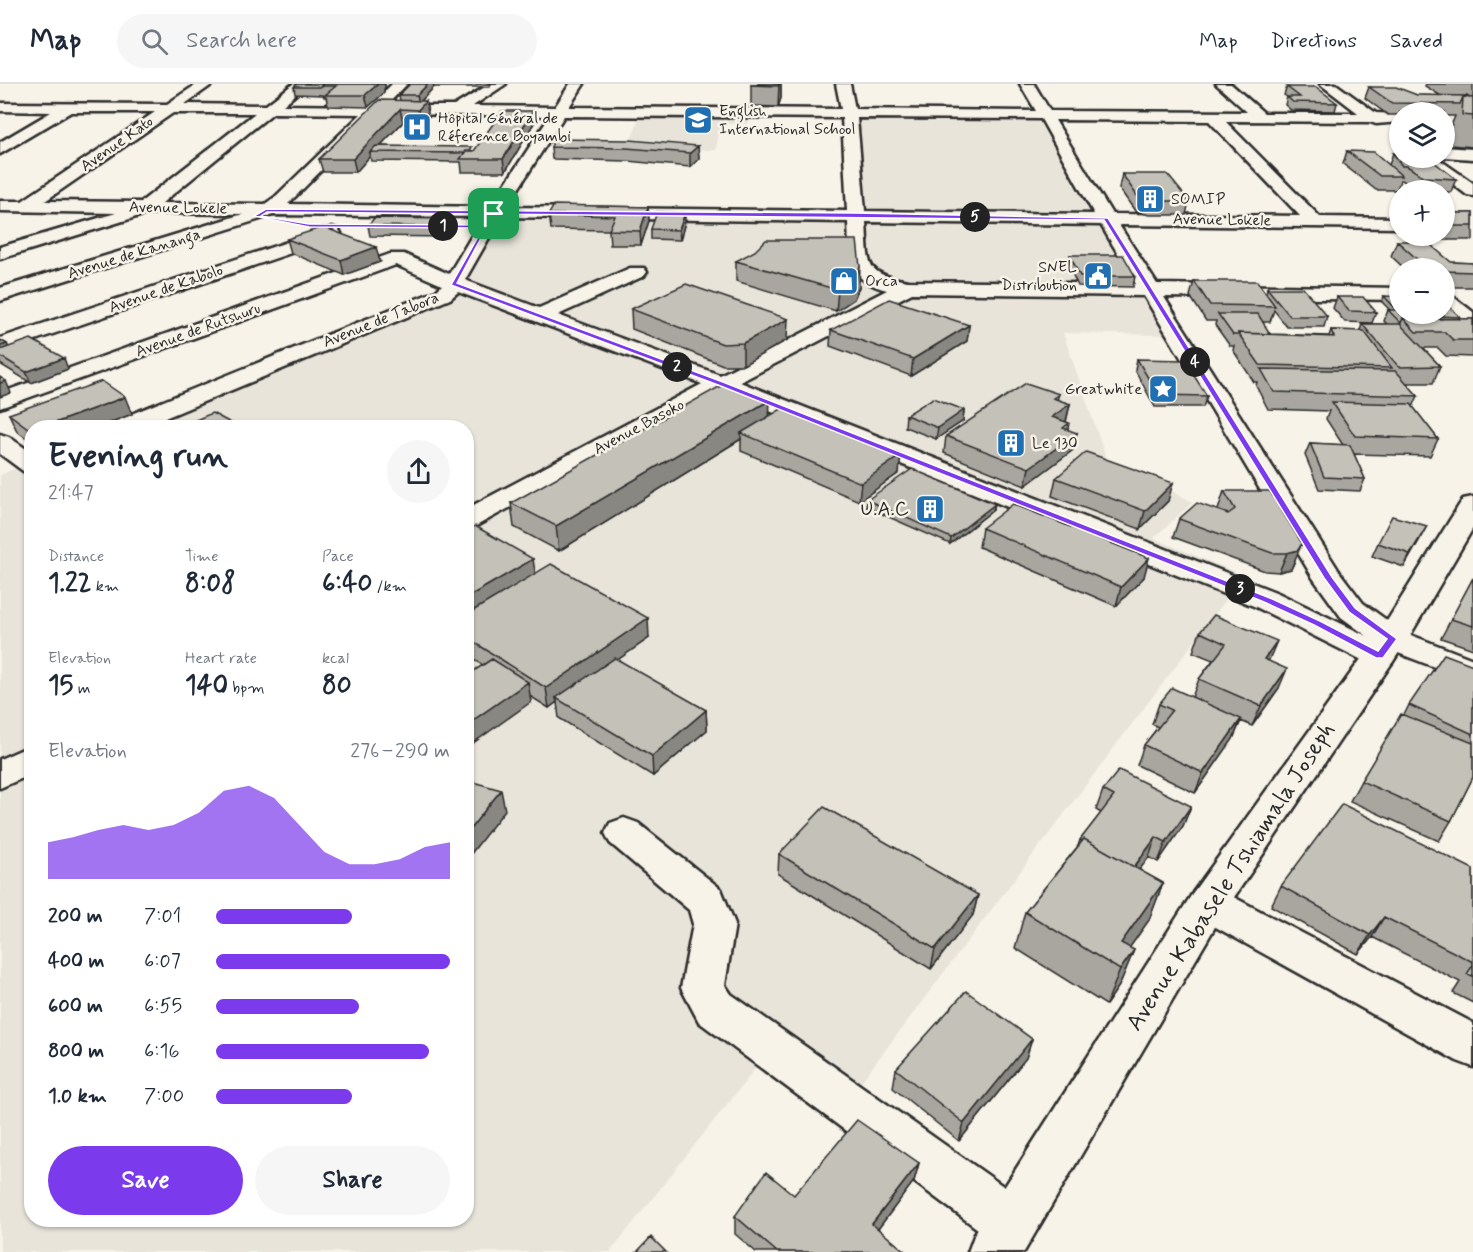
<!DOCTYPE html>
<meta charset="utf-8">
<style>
:root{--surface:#fff;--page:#f6f6f7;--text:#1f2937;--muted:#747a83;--line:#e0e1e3;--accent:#7c3aed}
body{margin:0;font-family:Mynerve,sans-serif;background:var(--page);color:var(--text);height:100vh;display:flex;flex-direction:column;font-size:22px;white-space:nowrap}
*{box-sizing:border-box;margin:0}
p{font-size:20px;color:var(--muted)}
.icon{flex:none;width:33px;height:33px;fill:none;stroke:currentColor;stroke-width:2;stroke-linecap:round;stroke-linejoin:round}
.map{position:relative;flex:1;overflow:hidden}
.details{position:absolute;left:24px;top:336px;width:450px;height:807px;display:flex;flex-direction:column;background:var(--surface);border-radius:24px;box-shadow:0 2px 4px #0004}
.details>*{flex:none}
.tools{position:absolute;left:1389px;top:18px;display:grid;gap:12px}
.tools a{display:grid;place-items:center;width:66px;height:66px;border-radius:50%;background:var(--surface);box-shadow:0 2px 4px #0004;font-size:30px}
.pin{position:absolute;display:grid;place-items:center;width:51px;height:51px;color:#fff;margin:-26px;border-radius:12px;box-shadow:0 3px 9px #0006}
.km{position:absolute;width:30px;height:30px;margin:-15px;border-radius:50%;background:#222;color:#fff;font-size:16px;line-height:30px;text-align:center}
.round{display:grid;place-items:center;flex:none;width:63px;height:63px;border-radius:32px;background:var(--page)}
.summary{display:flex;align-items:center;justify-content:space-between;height:102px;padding:0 24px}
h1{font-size:33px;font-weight:700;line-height:45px}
.stats{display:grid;grid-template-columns:repeat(3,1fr);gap:9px;height:102px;padding:6px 24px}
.stats div{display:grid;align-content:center}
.stats b{font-size:26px;font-weight:700}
.stats small{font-size:16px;font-weight:400}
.stats p{font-size:16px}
.chart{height:168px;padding:12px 24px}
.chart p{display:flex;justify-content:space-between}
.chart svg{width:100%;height:108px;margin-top:6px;fill:var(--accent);opacity:.7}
.button{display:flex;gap:12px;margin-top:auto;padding:12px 24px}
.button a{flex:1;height:69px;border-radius:36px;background:var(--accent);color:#fff;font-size:24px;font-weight:700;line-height:69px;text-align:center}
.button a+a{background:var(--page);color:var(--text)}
ul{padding:0 24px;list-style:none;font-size:20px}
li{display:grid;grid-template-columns:96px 72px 1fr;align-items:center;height:45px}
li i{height:15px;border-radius:8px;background:var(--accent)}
header{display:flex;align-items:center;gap:36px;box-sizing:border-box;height:84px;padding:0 30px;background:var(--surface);border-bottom:2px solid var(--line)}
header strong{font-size:28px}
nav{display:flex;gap:33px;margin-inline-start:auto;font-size:21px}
.search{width:420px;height:54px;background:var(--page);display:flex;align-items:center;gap:15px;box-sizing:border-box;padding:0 21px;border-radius:33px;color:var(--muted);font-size:22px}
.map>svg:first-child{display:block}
.built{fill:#e8e4da}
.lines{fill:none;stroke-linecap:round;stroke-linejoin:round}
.minor-casing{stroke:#2b2b2b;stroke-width:5}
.major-casing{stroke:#2b2b2b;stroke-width:5}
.minor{fill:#f7f3e8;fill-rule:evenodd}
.major{fill:#f7f3e8;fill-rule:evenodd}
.wall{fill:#a9a69f;stroke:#2b2b2b;stroke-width:1.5}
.shaded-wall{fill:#898782;stroke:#2b2b2b;stroke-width:1.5}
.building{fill:#c4c1b9;stroke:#2b2b2b;stroke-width:1.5}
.route{fill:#7c3aed;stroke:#fff;stroke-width:1.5;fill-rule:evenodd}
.labels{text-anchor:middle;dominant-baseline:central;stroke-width:5;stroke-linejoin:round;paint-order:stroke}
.far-poi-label{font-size:16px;fill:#2b2b2b;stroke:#f7f3e8;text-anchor:start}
.far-street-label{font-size:16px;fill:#2b2b2b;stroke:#f7f3e8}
.poi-label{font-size:20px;fill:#2b2b2b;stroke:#f7f3e8;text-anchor:end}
.near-street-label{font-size:24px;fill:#2b2b2b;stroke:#f7f3e8}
</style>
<header>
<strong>Map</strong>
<div class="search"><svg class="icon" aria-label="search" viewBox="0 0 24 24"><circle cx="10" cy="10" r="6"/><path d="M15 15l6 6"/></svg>Search here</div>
<nav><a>Map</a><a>Directions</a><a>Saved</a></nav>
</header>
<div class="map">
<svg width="1473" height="1168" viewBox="0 0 1473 1168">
<rect width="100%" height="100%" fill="#f7f3e8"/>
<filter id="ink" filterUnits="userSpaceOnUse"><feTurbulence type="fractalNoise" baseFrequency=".0167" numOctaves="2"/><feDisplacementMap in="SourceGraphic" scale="12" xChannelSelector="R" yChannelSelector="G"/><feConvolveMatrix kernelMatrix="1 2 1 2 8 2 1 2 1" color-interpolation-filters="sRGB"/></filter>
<g filter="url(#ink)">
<path class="built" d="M640 31 749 32 748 40H720L716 66 628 65Z
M858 33 1037 35 1141 202 1168 251 1063 249 1106 374 1193 418 1154 454 1244 492 858 1002 785 947 610 1168H0V391L31 378 32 1136H466V344L119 343 451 212 499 134 869 136Z"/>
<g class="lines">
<g class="minor-casing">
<path id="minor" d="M197 0H213L185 20 266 21 293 0H308L283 21 370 22 392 0H407L386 22H454L490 0H506L473 22 555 23 570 0H584L569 23 841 25 836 0H850L855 25 1036 27 1020 0H1034L1050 27 1247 28 1216 0H1231L1264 29H1358L1320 0H1336L1376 29 1400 30V38L1376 40 1370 38 1225 37 1320 133 1400 134V144L1119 141 1157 200 1400 204V216L1164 213 1341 490 1363 519 1403 548 1473 575V598L1393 567 1396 572 1392 579 1380 583 1368 579 1256 523 722 308 476 442 466 444V425L702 300 458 208 450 215 141 344H106L109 339 436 207 442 201 396 181 0 324V309L390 170H404L449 190 483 133 273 131 0 217V204L243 130 149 129 0 175V163L116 129 0 127V117H22L155 28H71L0 70V58L51 28 0 27V19L167 20ZM173 29H255L141 118 45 117ZM273 29 361 30 275 113 265 120 162 119ZM377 30 550 32 490 123 288 120ZM564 32 842 34 847 127 507 123ZM857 34 1041 35 1094 130 865 127ZM1055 36 1209 37 1300 132 1112 130ZM501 133 848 138C850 174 845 195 887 206L720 291 558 231 644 192 647 188 644 184H630L539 224 465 196ZM866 138 1101 141 1136 200 908 197C862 190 869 178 866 138ZM912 209 1144 212 1313 494 1341 533 1367 552 1278 509 740 298Z
M1444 30 1473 36V44L1444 38Z
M1444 63 1473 65V75L1444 73Z
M1419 74H1437L1473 99V112L1467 111Z
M332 143 338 145 341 149 338 153 0 268V254Z
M1444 209 1451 211 1473 228V245L1465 244 1444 226Z
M0 350 9 353 32 369V389L23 387 0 370Z
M32 661V690L0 704V675Z
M624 734 638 739 721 805 735 840 725 901 731 910 1030 1121 1038 1139 1030 1157 1012 1165 994 1157 699 938 681 904 693 840 689 826 610 759 605 749 610 739Z
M1208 802 1222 807 1473 939V983L1457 977 1194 831 1188 819 1194 807Z"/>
</g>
<g class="major-casing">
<path id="major" d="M1473 413V444L1408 555 1222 831 1024 1168H968L975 1149 1194 807 1379 550 1463 415Z"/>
</g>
<use href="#minor" class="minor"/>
<use href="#major" class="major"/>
</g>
<path class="wall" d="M297 0H385V4L384 5V9L368 23 328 22 326 13H324L323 11 295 10 294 3Z
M410 0H491L489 3H434L421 17 428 29 420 38H403L380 62 474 67 534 39 505 88H462L461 78 371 77 370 72 356 88H323L319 75 400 17 399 11Z
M751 0H781V14L778 23 751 22Z
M1426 0H1473V63L1450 61 1451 42 1455 32H1444V28H1400V31H1388L1365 14 1369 3 1417 11 1441 12 1425 2Z
M1287 3 1337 19 1335 27 1291 26 1285 21 1287 13 1284 11Z
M698 62 699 75 690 83 627 77 552 75 551 63Z
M1347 67 1389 81 1393 69 1456 95 1451 108H1444V106H1418L1402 96H1400L1397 106H1376L1343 80Z
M1122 90 1189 117 1186 131H1149L1135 127 1119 104Z
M648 123 649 137 641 161H610L609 146 551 145 549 130Z
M1400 129V147L1394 142Z
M1444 129H1473V156H1409L1405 152H1444Z
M452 135 453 145 448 153 370 152 368 142Z
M685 138 680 156 651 155V145Z
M287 155 380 178 344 191 291 169Z
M1397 157 1451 178 1473 179V203H1444V184H1404L1391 172Z
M1070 171 1135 192 1133 203 1078 202 1068 181Z
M736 177 859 203 854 215 836 227 736 197Z
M1194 197 1266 209 1267 204 1327 232 1324 243H1287L1274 226 1270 238H1262L1270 250 1329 252 1331 246 1360 247 1362 240H1387L1384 237 1388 226H1390L1382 218 1384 212 1460 233 1459 235H1473V273L1446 272 1438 264H1423L1440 282 1433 299H1406L1418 312 1413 323 1438 355 1430 372 1354 370 1365 395 1360 407 1319 405 1305 371 1310 359 1343 361 1326 335 1329 327 1268 325 1256 302 1257 298H1254L1233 266 1234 262H1230L1215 241 1216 237H1206L1190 212Z
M1337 213 1376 228 1372 239 1345 238 1333 224Z
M631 225 787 256 743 281H723L632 245Z
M969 241 967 257 911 292 830 262 831 246Z
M0 256 7 260 8 263 68 285 31 299 0 280Z
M1137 275 1207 312 1203 323H1155L1135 286Z
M1059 310 1057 316 1070 320 1066 338 1069 339 1068 345 1073 366 1025 402 944 369 946 352Z
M964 326 963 337 936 355 905 343 906 331Z
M9 330H132L96 344H32V358L17 347Z
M769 332 899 389 859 417 741 367V355L559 467 514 443 511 419Z
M1056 394 1168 417 1140 445 1052 412Z
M1224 407 1295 477 1291 485 1279 488 1265 487 1173 453 1179 435 1218 426Z
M867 416 995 420 993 426 950 460 866 423Z
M982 444 1144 493 1116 522 979 463Z
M466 447 535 489 649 554 617 576 706 626 707 646 653 692 559 634 557 618 549 624 530 612 531 618 483 581 466 570Z
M1420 455 1404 483 1372 472 1378 459Z
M1473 494V565L1441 554Z
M1200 548 1268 577 1279 604 1252 642 1241 637 1233 655 1195 709 1137 681 1144 661 1158 643 1152 640 1159 620 1192 613 1199 595 1213 576 1193 568Z
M1473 581V693L1451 737 1439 757 1350 717 1361 697 1404 631 1409 621Z
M1103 706 1191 722 1183 742 1158 778 1149 773 1139 786 1163 799 1149 836 1129 864 1134 866 1119 902 1106 921 1015 864 1025 828 1078 762 1080 756 1101 729 1096 726Z
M779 770 978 811 973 831 931 885 778 790Z
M1473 785V919L1453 909 1460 898 1372 853 1358 870 1271 822 1281 802Z
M1032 955 1026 974 959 1057 893 1004 896 985Z
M919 1079 914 1097 878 1145 906 1168H756L735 1150V1132L794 1111Z"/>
<path class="shaded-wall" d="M378 0H385V4L384 5V9L368 23 365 11Z
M428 0H433L434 3 419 19 417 11Z
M779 0H781V14L778 23Z
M426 17 428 29 420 38 418 26Z
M400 25 403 38 374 68H370V72L356 88 353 75Z
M533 27 534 39 505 88 503 75Z
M698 62 699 75 690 83V69Z
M648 123 649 137 641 161 640 147Z
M685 129V138L680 156 679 146Z
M452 135 453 145 448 153 447 143Z
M376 163 380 178 344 191 341 176Z
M860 183 859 203 854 215 836 227 838 206Z
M788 235 787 256 743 281V259Z
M969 241 967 257 911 292 913 275Z
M7 260 12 271 0 272V262Z
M64 274 68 285 31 299 26 288Z
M6 297 11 309 0 313V299Z
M125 313 132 330 96 344H41Z
M770 316 769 338 741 349V355L559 467 556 442Z
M1070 320 1066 337 1049 350 1052 333Z
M964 326 963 337 936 355 938 344Z
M1077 349 1073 366 1025 402 1029 384Z
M901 371 899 389 859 417 861 399Z
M1173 399 1168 417 1140 445 1145 427Z
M995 420 993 426 950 460 951 454Z
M1427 442 1420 455 1404 483 1410 470Z
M1302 459 1291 485 1279 488 1287 469Z
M1149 474 1144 493 1116 522 1121 503Z
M533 475 536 494 466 536V514Z
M648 534 649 554 560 616 556 614 557 618 549 624 546 604Z
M1277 557 1269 576 1256 595 1264 575Z
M1287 585 1279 604 1252 642 1261 622Z
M528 598 531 618 466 664V641Z
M706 626 707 646 653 692 652 672Z
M1241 635 1233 655 1195 709 1203 689Z
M501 706 505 726 466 776V750Z
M1191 722 1183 742 1158 778 1166 758Z
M1156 753 1149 773 1125 805 1133 785Z
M1163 799 1149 836 1116 883 1121 859Z
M978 811 973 831 931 885 935 865Z
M1384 833 1372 853 1358 870 1370 851Z
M1134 866 1119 902 1106 921 1120 886Z
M1032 955 1026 974 959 1057 964 1039Z
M919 1079 914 1097 869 1157 872 1140Z"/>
<path class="building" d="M297 0H323L321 2V3H294Z
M323 0H378L365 11H325L336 2H321Z
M410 0H428L417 11H399Z
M751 0H779L778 2 751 1Z
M1287 3H1316L1337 19 1293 18 1287 13H1300Z
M1369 3H1396L1417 11 1467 12 1470 14 1463 13 1460 20 1392 19Z
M1463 13 1473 14V32L1462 31Z
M379 16 426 17 418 26 400 25 353 75H319Z
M502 27H533L503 75H460L466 67H474Z
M554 55 630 56 698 62 690 69 626 64 551 63Z
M376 62 472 63 470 67H466L464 69 370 68Z
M1347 67 1374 68 1402 92H1380Z
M1393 69H1400V74H1429L1456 95 1424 93 1407 82H1402Z
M1122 90H1167L1189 117H1152L1138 113Z
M554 121 648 123 640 147 609 146 615 132 549 130Z
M657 128 685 129 679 146 651 145Z
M1444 129H1473V142H1444Z
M374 134 452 135 447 143 368 142Z
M323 143 376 163 341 176 287 155Z
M766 156H857L860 183 856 195 838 206 736 177 755 167Z
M1397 157H1426L1451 178 1473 179V188L1444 187V184H1427Z
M1070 171H1123L1135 192H1080Z
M1194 197H1257L1275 222 1210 221Z
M686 200 788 235 743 259 723 260 631 225Z
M1267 204H1303L1327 232H1290Z
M1384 212 1400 213V226H1397Z
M1337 213H1363L1376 228 1349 227Z
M889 215 969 241 913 275 831 246Z
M1444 217 1460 233 1439 232 1436 230H1444Z
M1388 226H1400V230H1436L1441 235 1403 234 1401 239Z
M1218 230H1258L1270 250 1238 249V251H1233Z
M1403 234 1473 235V256H1453L1445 248H1416Z
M1362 240H1400L1440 282 1399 283Z
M1331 246 1364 247 1392 284 1260 281 1238 249 1334 253Z
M31 255 64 274 26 288 0 272V266Z
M0 256 7 260 0 262Z
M1137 275 1184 276 1207 312 1158 311Z
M1261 285 1396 287 1418 312 1274 308Z
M0 293 6 297 0 299Z
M102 297 125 313 41 344H32V347L9 330Z
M726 299 770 316 556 442 511 419Z
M1026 299 1059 310 1053 314 1070 320 1052 333 1069 339 1063 344 1077 349 1029 384 946 352Z
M933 314 964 326 938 344 906 331Z
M1332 318 1411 320 1438 355 1355 352Z
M783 324 901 371 861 399 741 349Z
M212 329 240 344H177Z
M1310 359 1350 361 1365 395 1324 393Z
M1086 368 1173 399 1145 427 1056 394Z
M912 385 995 420 951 454 867 416Z
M1224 407H1270L1302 459 1298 466 1287 469H1272L1179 435 1197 419 1228 430 1235 425Z
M1013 420 1149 474 1121 503 982 444Z
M1392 432 1427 442 1410 470 1378 459Z
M475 442 533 475 466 514V447Z
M551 480 648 534 546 604 466 553V531Z
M1473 494V542L1451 535Z
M1214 531 1277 557 1264 575 1287 585 1261 622 1199 595 1226 560 1200 548Z
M1444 570 1473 581V650L1409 621Z
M615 574 706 626 652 672 556 614Z
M492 575 528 598 466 641V592Z
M1172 604 1241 635 1203 689 1144 661 1172 626 1159 620Z
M1401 630 1473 659V693L1451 737 1361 697Z
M1119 686 1191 722 1166 758 1156 753 1134 783 1084 755 1082 757 1080 756 1114 712 1103 706Z
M466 696 501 706 466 750Z
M1342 720 1473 785V878L1384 833 1370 851 1281 802Z
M824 723 978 811 935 865 779 770Z
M1084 755 1163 799 1121 859 1134 866 1120 886 1025 828Z
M1473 881V892L1467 890Z
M966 907 1032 955 964 1039 896 985Z
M857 1036 919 1079 872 1140 906 1168H777L735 1132 766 1088 794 1111Z
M651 1153 666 1168H637Z"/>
</g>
<path class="route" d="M266 125 855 129 1108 134 1332 493 1355 524 1397 555 1383 574H1376L1314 541 1264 518 718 301 451 201 483 144 309 143 254 132ZM267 128 1104 136 1324 494 1349 528 1387 555 1378 567 1320 537 1270 514 723 298 457 199 488 141 309 140 261 132Z"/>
<defs>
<g id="school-square" transform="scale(1.5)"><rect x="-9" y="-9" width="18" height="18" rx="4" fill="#1f6fb2" stroke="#f7f3e8"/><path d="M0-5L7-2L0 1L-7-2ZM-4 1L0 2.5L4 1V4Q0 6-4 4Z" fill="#fff"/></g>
<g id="hospital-square" transform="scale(1.5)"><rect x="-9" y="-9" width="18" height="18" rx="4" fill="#1f6fb2" stroke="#f7f3e8"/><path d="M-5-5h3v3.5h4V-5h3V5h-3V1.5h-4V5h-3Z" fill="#fff"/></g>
<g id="building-square" transform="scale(1.5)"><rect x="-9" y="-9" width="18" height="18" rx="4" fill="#1f6fb2" stroke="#f7f3e8"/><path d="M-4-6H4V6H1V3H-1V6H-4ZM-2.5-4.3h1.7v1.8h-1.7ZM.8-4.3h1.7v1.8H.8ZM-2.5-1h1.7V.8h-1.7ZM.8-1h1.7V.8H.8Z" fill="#fff"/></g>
<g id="civic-square" transform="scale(1.5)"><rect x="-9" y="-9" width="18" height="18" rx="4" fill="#1f6fb2" stroke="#f7f3e8"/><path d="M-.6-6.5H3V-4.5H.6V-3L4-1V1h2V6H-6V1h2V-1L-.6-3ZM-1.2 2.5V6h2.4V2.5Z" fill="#fff"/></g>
<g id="shop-square" transform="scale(1.5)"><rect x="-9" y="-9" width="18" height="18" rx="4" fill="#1f6fb2" stroke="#f7f3e8"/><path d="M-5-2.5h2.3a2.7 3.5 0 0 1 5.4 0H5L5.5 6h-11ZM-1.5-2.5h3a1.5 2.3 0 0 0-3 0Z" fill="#fff"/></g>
<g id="sight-square" transform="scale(1.5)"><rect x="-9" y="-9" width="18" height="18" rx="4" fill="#1f6fb2" stroke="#f7f3e8"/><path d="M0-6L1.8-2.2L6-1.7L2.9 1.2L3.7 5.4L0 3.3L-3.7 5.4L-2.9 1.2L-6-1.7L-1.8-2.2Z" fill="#fff"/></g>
</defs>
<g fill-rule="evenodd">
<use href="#school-square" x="698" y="36"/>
<use href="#hospital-square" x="417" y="43"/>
<use href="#building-square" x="1150" y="115"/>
<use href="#civic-square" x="1098" y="192"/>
<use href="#shop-square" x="844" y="197"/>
<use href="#sight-square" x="1163" y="305"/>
<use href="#building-square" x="1011" y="359"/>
<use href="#building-square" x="930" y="425"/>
</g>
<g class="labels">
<g class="far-poi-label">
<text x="719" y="27">English<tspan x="719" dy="18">International School</tspan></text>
<text x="438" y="34">Hôpital Général de<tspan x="438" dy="18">Réference Boyambi</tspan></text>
<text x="1171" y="115">SOMIP</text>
<text x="1077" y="183" text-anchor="end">SNEL<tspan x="1077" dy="18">Distribution</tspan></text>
<text x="865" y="197">Orca</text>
<text x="1142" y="305" text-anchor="end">Greatwhite</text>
<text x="1032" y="359">Le 130</text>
</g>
<g class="far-street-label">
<text transform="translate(117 60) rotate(-35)">Avenue Kato</text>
<text transform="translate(178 124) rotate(1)">Avenue Lokele</text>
<text transform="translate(1222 136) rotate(1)">Avenue Lokele</text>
<text transform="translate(134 170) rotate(-17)">Avenue de Kananga</text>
<text transform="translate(166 205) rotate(-19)">Avenue de Kabolo</text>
<text transform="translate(381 236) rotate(-22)">Avenue de Tabora</text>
<text transform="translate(198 246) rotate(-20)">Avenue de Rutshuru</text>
<text transform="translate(639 343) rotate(-28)">Avenue Basoko</text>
</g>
<g class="poi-label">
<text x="909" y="425">U.A.C</text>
</g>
<g class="near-street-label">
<text transform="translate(1231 793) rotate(-57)">Avenue Kabasele Tshiamala Joseph</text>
</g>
</g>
</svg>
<div class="tools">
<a><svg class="icon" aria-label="layers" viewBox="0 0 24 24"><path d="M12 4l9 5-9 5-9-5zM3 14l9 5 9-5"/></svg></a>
<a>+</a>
<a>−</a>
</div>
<div class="pin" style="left:494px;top:130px;background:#1e9e55"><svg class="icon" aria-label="arrive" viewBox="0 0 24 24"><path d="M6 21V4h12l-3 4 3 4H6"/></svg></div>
<b class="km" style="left:443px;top:142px">1</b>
<b class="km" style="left:677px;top:283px">2</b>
<b class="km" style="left:1240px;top:505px">3</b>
<b class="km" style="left:1195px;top:278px">4</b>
<b class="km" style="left:975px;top:133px">5</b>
<section class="details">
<div class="summary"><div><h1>Evening run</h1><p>21:47</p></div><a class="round"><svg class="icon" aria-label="share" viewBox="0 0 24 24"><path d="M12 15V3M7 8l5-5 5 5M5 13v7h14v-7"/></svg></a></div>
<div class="stats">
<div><p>Distance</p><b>1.22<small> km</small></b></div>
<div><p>Time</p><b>8:08</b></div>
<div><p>Pace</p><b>6:40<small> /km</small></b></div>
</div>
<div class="stats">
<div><p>Elevation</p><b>15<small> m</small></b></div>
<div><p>Heart rate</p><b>140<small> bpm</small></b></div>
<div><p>kcal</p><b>80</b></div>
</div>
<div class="chart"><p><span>Elevation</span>276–290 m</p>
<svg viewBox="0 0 160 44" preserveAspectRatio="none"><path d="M0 44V29L10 27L20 24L30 22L40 24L50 22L60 17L70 8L80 6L90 11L100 22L110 33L120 38L130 38L140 36L150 31L160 29V44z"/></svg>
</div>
<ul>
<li><b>200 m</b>7:01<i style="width:58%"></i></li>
<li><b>400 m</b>6:07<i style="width:100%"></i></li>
<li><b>600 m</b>6:55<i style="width:61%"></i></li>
<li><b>800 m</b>6:16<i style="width:91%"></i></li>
<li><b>1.0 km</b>7:00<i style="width:58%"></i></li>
</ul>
<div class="button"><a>Save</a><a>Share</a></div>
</section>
</div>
